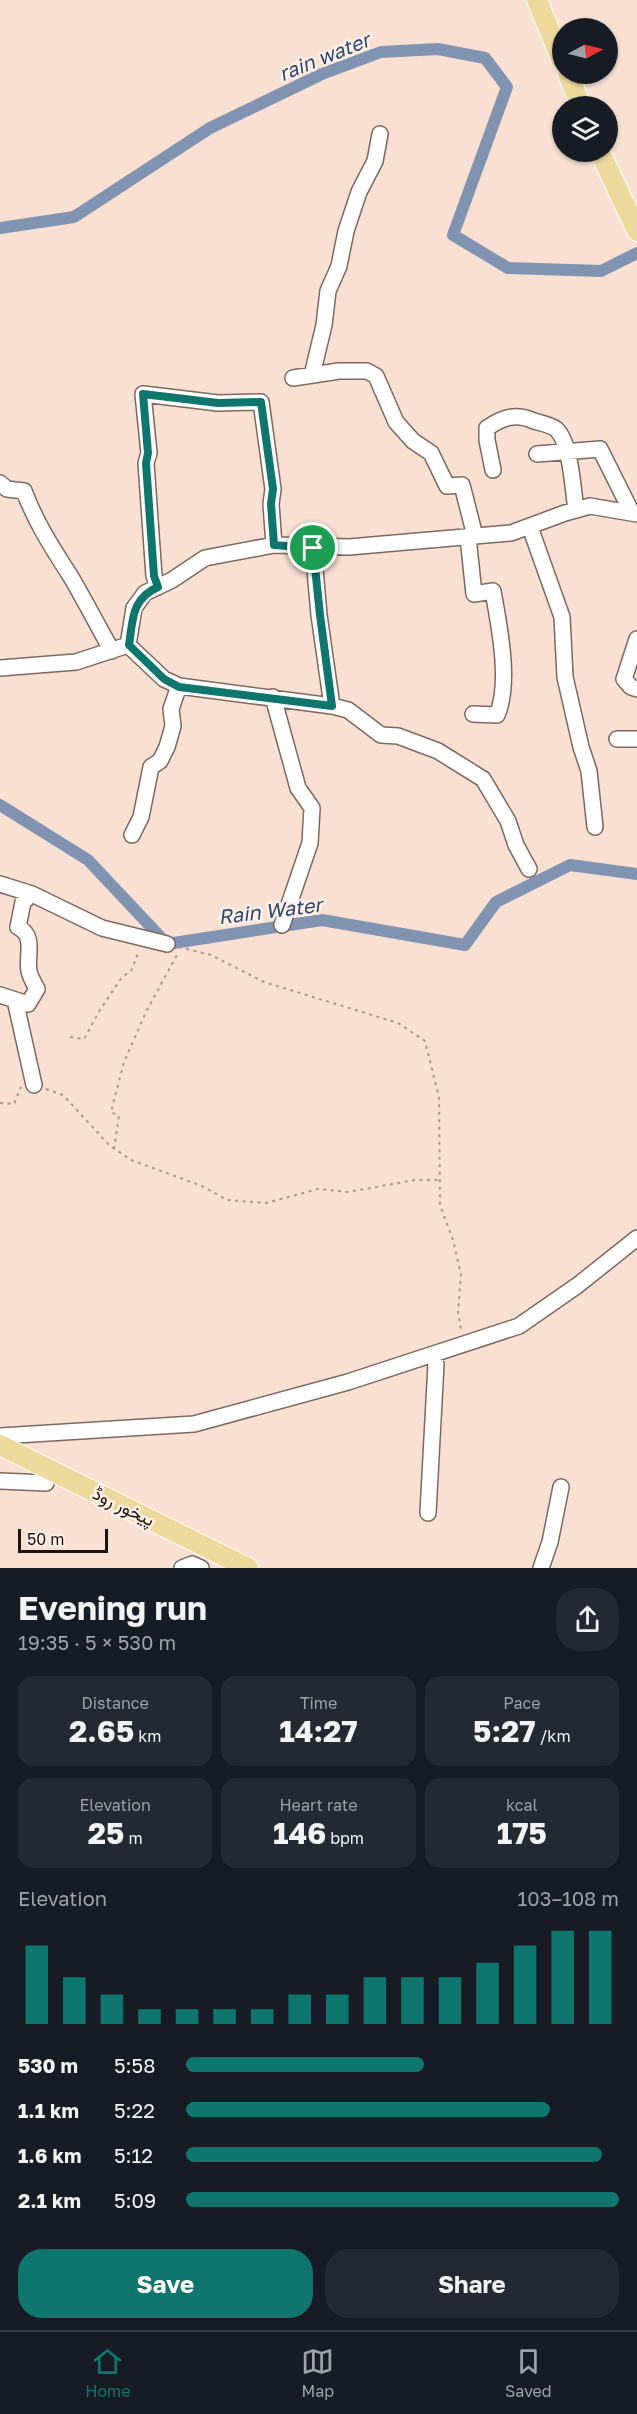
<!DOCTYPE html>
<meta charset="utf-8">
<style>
:root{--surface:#171b24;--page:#242831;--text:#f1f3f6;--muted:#9ea1a6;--line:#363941;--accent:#0f766e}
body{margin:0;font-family:"Golos Text",Vazirmatn,sans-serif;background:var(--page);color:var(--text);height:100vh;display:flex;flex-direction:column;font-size:22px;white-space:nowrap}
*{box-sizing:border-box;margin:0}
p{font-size:20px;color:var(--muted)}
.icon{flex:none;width:33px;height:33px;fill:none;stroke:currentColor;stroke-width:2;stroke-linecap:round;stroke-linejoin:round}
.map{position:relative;height:1568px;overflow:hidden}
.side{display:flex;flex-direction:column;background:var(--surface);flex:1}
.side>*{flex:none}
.needle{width:39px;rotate:83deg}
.controls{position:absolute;left:552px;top:18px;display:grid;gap:12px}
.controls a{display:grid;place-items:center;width:66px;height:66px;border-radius:50%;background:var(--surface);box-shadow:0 2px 4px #0004;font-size:30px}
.scale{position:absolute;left:18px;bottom:15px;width:90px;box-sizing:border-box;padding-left:6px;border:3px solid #1b130e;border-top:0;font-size:16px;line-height:21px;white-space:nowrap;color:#1b130e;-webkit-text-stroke:4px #fff0e8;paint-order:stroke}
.pin{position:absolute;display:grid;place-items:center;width:51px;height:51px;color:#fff;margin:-26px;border:3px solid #fff;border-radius:50%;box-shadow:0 2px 6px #0007}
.round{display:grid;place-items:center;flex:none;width:63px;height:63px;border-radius:24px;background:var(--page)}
.overview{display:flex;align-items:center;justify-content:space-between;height:102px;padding:0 18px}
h1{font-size:33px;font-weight:700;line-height:45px}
.stats{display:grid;grid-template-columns:repeat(3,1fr);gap:9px;height:102px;padding:6px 18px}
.stats div{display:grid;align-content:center;border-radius:15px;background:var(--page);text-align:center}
.stats b{font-size:30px;font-weight:700}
.stats small{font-size:16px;font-weight:400}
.stats p{font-size:16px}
.chart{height:168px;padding:12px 18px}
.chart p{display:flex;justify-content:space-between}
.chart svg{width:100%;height:108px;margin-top:6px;stroke:var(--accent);stroke-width:6}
.action{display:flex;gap:12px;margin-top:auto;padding:12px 18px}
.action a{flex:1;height:69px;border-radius:24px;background:var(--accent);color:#fff;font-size:24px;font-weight:700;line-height:69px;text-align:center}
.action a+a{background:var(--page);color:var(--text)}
ul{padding:0 18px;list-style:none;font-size:20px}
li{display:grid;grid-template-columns:96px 72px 1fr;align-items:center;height:45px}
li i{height:15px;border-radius:8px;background:var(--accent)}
.tabs{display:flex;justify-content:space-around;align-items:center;height:84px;border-top:2px solid var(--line);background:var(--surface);font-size:16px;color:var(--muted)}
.tabs a{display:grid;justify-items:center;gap:3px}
.tabs .active{color:var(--accent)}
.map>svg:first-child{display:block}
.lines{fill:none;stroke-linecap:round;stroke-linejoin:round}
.canal{stroke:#8094b1;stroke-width:12}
.minor-casing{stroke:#7e685d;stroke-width:18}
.major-casing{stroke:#fff;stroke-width:22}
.path{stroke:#a9968c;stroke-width:2;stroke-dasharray:3 4.5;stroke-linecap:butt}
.minor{stroke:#fff;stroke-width:15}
.major{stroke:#eed99c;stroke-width:20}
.route-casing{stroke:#fff;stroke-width:12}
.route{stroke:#0f766e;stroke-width:8}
.labels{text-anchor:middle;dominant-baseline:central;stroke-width:5;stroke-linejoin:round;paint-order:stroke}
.street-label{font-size:18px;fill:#1b130e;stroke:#fff0e8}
.water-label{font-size:20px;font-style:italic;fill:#2b4972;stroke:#fff0e8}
</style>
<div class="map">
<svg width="637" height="1568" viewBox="0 0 637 1568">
<rect width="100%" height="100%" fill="#f9e0d3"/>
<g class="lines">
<path class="canal" d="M0 228 74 217 210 128 322 74 381 52 438 49 485 58 507 87 453 235 508 268 601 271 637 253
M0 805 88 860 167 944 322 920 465 945 496 902 570 865 637 874"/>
<g class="minor-casing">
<path id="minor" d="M312 375 324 325 328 291 339 266 346 231 359 192 375 161 380 134
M293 378 339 371H367L376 376 396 422 413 441 431 453 447 486 462 485 475 536
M537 454 600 449 632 513
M493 470 487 440V428C503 417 516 413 534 421 541 423 551 425 556 429 571 442 573 491 576 510
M0 483 7 489 24 491C36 523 53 549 71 577 85 601 98 626 112 651
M530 527 562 617 565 677 581 747 589 771 595 827
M468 537 474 594 493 591C499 625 511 683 497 715L473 714
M313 547 319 615 332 706
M158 587 154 576 146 463 149 453 143 394 218 403 261 402 273 489 271 504 274 545
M637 639 624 679 631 687 637 689
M128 645 164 679 179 686 332 706 348 710 381 735 398 736 438 751 483 779 508 821 516 845 529 869
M0 668 76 662 128 645 134 608 145 593 172 580 205 558 274 545 349 547 511 533 565 513 590 506 637 514
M273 697 298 788 312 808 310 843 282 925
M617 739H637
M132 835 141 817 151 767 160 761 167 747 173 726 171 709 179 686
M0 884 32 894
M0 995 28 1004 37 989C34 983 30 977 29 971 26 955 36 936 18 927L23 902 32 894 102 928 167 944
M15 1000 34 1085
M0 1436 194 1424 348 1382 519 1326 578 1285 637 1238
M0 1481 46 1483
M428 1513 436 1364 433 1355
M182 1568 192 1564 201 1568
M541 1568 550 1542 561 1487"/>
</g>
<g class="major-casing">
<path id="major" d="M537 0 562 61
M568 74 581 106
M600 152 637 231
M0 1445 248 1568"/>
</g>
<path class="path" d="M179 947 211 955 264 982 398 1023 425 1041 439 1097 440 1205 453 1240 461 1275 458 1312 461 1330
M70 1037 84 1039 100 1010 122 977 131 971 139 951
M46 1089 63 1095 109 1145 131 1160 202 1186 227 1200 266 1203 318 1189 348 1192 415 1180H439
M0 1103 14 1104 21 1087
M114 1149 119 1116 111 1112 124 1062 146 1012 178 953"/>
<use href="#minor" class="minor"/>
<use href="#major" class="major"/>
</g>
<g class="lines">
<g class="route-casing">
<path id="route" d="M143 394 218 403 261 402 273 489 271 504 274 545 313 548 320 615 332 706 179 687 164 679 129 645C133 620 131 599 158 587L154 576 146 463 148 453Z"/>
</g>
<use href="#route" class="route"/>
</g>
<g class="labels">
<g class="street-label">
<text transform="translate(124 1506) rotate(26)">پیخور روڈ</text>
</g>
<g class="water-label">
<text transform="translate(324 56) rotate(-22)">rain water</text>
<text transform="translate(270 910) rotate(-7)">Rain Water</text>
</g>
</g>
</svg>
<div class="controls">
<a><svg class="needle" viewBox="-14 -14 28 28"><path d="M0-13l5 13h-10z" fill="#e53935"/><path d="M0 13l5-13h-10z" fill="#9ea1a6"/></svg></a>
<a><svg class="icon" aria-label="layers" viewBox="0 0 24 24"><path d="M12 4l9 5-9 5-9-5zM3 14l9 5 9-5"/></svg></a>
</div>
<div class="scale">50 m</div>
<div class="pin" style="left:313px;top:548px;background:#1e9e55"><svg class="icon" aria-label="arrive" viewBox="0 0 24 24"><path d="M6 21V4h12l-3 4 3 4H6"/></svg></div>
</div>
<section class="side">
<div class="overview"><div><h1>Evening run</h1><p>19:35 · 5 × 530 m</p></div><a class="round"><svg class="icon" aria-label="share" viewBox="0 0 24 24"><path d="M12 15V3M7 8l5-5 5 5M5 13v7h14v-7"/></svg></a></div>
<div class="stats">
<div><p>Distance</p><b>2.65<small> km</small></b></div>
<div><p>Time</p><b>14:27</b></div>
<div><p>Pace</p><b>5:27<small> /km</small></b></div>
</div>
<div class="stats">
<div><p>Elevation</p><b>25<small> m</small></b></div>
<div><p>Heart rate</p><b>146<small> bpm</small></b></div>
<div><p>kcal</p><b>175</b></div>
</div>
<div class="chart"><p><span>Elevation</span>103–108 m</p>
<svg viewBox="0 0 160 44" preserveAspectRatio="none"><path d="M5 44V12M15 44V25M25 44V32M35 44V38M45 44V38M55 44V38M65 44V38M75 44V32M85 44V32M95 44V25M105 44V25M115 44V25M125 44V19M135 44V12M145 44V6M155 44V6"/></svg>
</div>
<ul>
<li><b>530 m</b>5:58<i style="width:55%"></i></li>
<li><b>1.1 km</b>5:22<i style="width:84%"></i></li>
<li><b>1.6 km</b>5:12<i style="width:96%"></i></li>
<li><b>2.1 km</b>5:09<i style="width:100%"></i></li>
</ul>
<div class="action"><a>Save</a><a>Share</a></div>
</section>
<nav class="tabs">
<a class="active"><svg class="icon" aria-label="home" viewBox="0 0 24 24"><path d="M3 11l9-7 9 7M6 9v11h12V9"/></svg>Home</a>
<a><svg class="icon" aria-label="map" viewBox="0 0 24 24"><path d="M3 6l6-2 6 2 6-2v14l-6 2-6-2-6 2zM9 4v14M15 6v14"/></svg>Map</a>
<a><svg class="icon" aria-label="saved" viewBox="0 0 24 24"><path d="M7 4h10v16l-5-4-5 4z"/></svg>Saved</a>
</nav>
